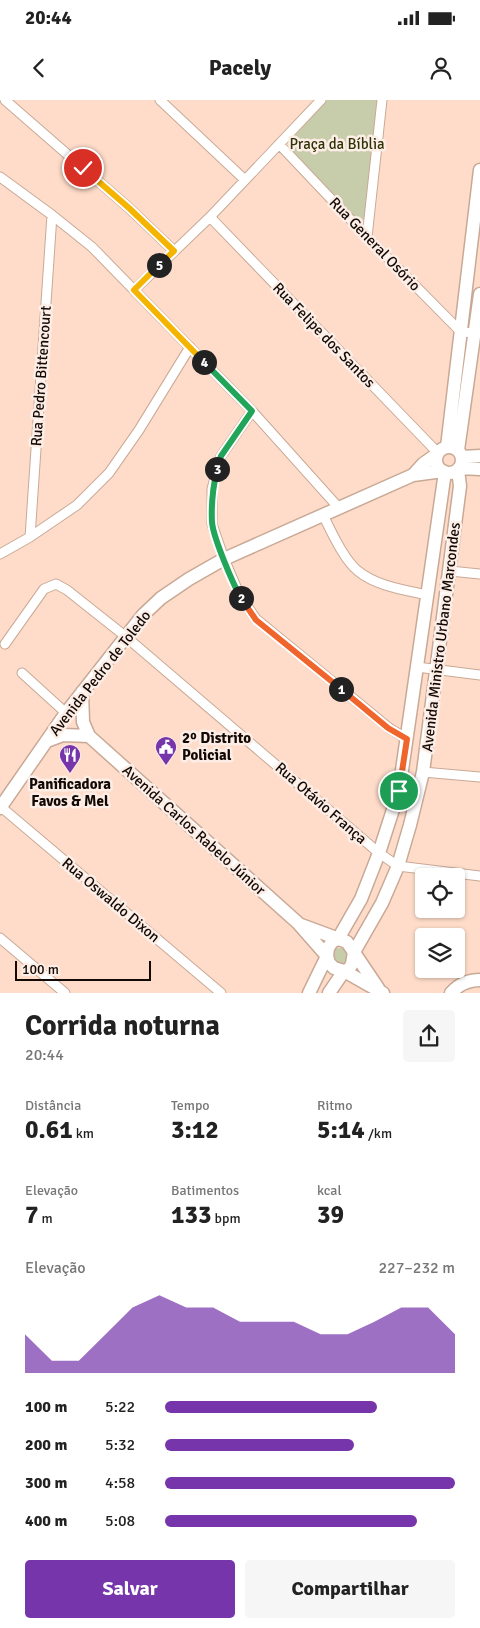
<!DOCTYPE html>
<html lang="pt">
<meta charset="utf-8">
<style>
:root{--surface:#fff;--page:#f6f6f6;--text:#222;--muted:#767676;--accent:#7635aa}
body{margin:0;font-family:Signika,sans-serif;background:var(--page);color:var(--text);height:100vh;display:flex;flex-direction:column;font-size:19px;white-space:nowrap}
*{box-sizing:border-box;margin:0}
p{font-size:16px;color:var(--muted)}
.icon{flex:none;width:28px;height:28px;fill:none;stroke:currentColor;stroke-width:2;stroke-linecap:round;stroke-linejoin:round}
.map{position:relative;height:893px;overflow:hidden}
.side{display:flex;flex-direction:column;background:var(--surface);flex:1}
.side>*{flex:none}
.tools{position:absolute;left:415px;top:768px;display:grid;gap:10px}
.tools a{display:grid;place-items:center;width:50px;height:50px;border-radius:5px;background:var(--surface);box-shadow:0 1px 4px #0004;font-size:25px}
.scale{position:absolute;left:15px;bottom:12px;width:136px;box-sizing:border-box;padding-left:5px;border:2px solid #130904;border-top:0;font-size:14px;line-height:18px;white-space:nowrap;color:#130904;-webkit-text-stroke:4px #fceee6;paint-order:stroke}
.pin{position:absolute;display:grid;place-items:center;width:42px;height:42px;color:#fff;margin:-21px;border:2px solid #fff;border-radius:50%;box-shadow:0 1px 5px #0007}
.km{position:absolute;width:25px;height:25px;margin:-12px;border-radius:50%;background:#222;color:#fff;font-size:14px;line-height:25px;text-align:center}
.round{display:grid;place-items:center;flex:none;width:52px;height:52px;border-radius:5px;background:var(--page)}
.overview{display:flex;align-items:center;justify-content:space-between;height:85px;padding:0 25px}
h1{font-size:28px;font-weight:700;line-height:38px}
.stats{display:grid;grid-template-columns:repeat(3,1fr);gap:8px;height:85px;padding:5px 25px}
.stats div{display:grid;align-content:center}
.stats b{font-size:25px;font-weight:700}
.stats small{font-size:14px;font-weight:400}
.stats p{font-size:14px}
.chart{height:140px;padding:10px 25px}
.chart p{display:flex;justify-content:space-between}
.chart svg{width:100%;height:90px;margin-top:5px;fill:var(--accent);opacity:.7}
.cta{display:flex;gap:10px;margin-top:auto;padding:10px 25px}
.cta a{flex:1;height:58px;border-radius:5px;background:var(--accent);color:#fff;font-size:20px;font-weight:700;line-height:58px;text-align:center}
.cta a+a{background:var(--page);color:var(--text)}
ul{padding:0 25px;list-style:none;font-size:16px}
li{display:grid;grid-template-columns:80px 60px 1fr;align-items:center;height:38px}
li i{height:12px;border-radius:6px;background:var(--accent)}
.status{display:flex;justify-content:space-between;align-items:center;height:35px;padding:0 25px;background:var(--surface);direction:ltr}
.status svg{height:14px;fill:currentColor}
header{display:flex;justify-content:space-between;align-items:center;height:65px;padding:0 25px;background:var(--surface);font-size:22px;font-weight:700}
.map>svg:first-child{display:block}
.green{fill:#c7ccaa}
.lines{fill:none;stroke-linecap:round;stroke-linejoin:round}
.street-casing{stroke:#c9a996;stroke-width:11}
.secondary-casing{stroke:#c9a996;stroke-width:15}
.street{stroke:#fff;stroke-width:9}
.secondary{stroke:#fff;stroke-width:12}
.split-1-casing{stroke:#fff;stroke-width:10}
.split-2-casing{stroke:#fff;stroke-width:10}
.split-3-casing{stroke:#fff;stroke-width:10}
.split-4-casing{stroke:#fff;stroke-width:10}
.split-5-casing{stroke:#fff;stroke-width:10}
.split-6-casing{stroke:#fff;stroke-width:10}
.split-1{stroke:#f0652b;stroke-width:6}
.split-2{stroke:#f0652b;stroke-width:6}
.split-3{stroke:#22a559;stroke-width:6}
.split-4{stroke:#22a559;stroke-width:6}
.split-5{stroke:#f5b400;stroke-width:6}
.split-6{stroke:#f5b400;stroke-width:6}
.labels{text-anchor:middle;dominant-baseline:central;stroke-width:5;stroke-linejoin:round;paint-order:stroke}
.park-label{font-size:15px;fill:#303306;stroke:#fceee6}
.street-label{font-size:15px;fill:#130904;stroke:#fceee6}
.poi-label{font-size:15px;font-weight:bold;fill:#130904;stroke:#fceee6;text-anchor:start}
</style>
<div class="status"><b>20:44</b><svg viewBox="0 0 49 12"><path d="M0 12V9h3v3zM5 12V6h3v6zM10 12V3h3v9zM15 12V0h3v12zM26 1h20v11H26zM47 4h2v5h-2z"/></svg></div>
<header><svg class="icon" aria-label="back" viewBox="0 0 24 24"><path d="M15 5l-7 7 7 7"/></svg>Pacely<svg class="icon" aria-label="person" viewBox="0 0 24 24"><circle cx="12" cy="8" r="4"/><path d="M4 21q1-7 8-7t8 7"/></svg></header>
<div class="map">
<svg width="480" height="893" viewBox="0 0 480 893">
<rect width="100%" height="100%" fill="#fedcc9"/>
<path class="green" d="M327 0H379L367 116 362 120 356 119 289 48V42Z
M332 856a8 8 0 1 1 16 0a8 8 0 1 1-16 0Z"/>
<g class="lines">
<g class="street-casing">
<path id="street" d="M5 0 129 108 174 151
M160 0 245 80
M279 44 367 137 461 232 475 233
M0 77 52 115 92 147 252 311 339 408
M210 117 438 353
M367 137 382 0
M134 190 210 117 321 0
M252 311 221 356 212 389V424L224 459 240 496 256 519 389 628 407 639
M323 415C331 431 344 460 358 471 376 486 405 490 427 495
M30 437 52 115
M0 454 30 437 77 405 109 373 139 330 190 247
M450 471 480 474
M5 544 44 489 56 484 67 490 125 536 379 753 398 766 480 776
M417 567 480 575
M22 573 66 613
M423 672 480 677
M1 707 221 893
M0 838 65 893"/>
</g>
<g class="secondary-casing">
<path id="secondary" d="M447 347 480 70
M436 360a13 13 0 1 1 26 0a13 13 0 1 1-26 0Z
M458 350 480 194
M462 357 480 356
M459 368 480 369
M413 375 423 364 437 354
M82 592 83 622 89 636 298 823 327 856 329 863 334 868 344 871 383 893
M47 641 63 635 89 636
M0 708 66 613 143 515 161 498 189 479 224 459 413 375 443 371
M301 825 347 842 378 888
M309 893 327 856 328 848 332 842 338 839 361 799 379 753 399 691 445 372
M329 893 344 871 349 869 352 864 354 852 382 803 398 766 410 725 423 672 460 386 458 370
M451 893C459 884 469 880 480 880"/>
</g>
<use href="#street" class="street"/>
<use href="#secondary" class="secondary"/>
</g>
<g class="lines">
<g class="split-1-casing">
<path id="split-1" d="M341 589 388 628 407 639 399 691"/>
</g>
<g class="split-2-casing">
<path id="split-2" d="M241 498 256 520 341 589"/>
</g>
<g class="split-3-casing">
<path id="split-3" d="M217 369C213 387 211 404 212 422 213 437 233 484 241 498"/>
</g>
<g class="split-4-casing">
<path id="split-4" d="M204 262 252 311 221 356 217 369"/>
</g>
<g class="split-5-casing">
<path id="split-5" d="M159 165 134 190 204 262"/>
</g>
<g class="split-6-casing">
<path id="split-6" d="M83 68 129 108 174 151 159 165"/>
</g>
<use href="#split-1" class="split-1"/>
<use href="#split-2" class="split-2"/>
<use href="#split-3" class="split-3"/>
<use href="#split-4" class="split-4"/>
<use href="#split-5" class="split-5"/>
<use href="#split-6" class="split-6"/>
</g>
<defs>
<g id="civic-pin" transform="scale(1.125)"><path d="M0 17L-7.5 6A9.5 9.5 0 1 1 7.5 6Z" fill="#7635aa" stroke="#fceee6"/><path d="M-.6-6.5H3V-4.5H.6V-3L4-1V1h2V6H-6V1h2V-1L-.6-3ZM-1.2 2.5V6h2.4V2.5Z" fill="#fff"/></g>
<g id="restaurant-pin" transform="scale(1.125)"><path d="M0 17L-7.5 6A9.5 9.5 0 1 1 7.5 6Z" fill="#7635aa" stroke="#fceee6"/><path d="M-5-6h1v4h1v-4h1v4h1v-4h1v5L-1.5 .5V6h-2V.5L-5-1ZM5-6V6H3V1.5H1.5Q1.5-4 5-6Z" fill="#fff"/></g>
</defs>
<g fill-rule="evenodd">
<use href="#civic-pin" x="166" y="647"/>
<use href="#restaurant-pin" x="70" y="655"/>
</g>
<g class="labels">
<g class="park-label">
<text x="337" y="44">Praça da Bíblia</text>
</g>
<g class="street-label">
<text transform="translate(375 144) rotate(46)">Rua General Osório</text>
<text transform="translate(324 235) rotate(46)">Rua Felipe dos Santos</text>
<text transform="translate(41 276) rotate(-86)">Rua Pedro Bittencourt</text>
<text transform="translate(441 537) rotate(-83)">Avenida Ministro Urbano Marcondes</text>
<text transform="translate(100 573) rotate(-52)">Avenida Pedro de Toledo</text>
<text transform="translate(321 703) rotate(41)">Rua Otávio França</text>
<text transform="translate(194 730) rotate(42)">Avenida Carlos Rabelo Júnior</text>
<text transform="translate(111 800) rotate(40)">Rua Oswaldo Dixon</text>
</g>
<g class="poi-label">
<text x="182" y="638">2º Distrito<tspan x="182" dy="17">Policial</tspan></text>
<text x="70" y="684" text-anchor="middle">Panificadora<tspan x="70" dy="17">Favos &amp; Mel</tspan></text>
</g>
</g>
</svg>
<div class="tools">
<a><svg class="icon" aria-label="locate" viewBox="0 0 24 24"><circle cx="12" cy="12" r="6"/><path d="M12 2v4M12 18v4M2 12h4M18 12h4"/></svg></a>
<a><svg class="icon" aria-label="layers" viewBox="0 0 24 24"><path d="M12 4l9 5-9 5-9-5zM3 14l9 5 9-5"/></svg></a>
</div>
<div class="scale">100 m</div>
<div class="pin" style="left:399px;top:691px;background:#1e9e55"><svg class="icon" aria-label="arrive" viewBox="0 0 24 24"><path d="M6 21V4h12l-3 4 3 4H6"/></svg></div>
<div class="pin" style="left:83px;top:68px;background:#d93025"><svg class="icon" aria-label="check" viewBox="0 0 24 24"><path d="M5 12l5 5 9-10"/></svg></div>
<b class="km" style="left:341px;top:589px">1</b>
<b class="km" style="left:241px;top:498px">2</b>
<b class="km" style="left:217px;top:369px">3</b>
<b class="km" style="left:204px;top:262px">4</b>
<b class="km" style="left:159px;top:165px">5</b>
</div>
<section class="side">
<div class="overview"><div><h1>Corrida noturna</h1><p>20:44</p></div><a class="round"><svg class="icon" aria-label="share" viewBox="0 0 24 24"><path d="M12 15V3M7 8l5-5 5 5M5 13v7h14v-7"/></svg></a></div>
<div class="stats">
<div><p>Distância</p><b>0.61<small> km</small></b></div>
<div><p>Tempo</p><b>3:12</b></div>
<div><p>Ritmo</p><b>5:14<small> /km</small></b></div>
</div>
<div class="stats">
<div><p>Elevação</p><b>7<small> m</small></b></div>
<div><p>Batimentos</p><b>133<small> bpm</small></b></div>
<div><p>kcal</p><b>39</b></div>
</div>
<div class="chart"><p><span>Elevação</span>227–232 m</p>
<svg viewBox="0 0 160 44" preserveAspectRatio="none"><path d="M0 44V25L10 38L20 38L30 25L40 12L50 6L60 12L70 12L80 19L90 19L100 19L110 25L120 25L130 19L140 12L150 12L160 25V44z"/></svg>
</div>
<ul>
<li><b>100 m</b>5:22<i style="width:73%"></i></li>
<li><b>200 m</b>5:32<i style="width:65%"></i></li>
<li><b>300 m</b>4:58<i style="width:100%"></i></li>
<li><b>400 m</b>5:08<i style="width:87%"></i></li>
</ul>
<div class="cta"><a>Salvar</a><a>Compartilhar</a></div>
</section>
